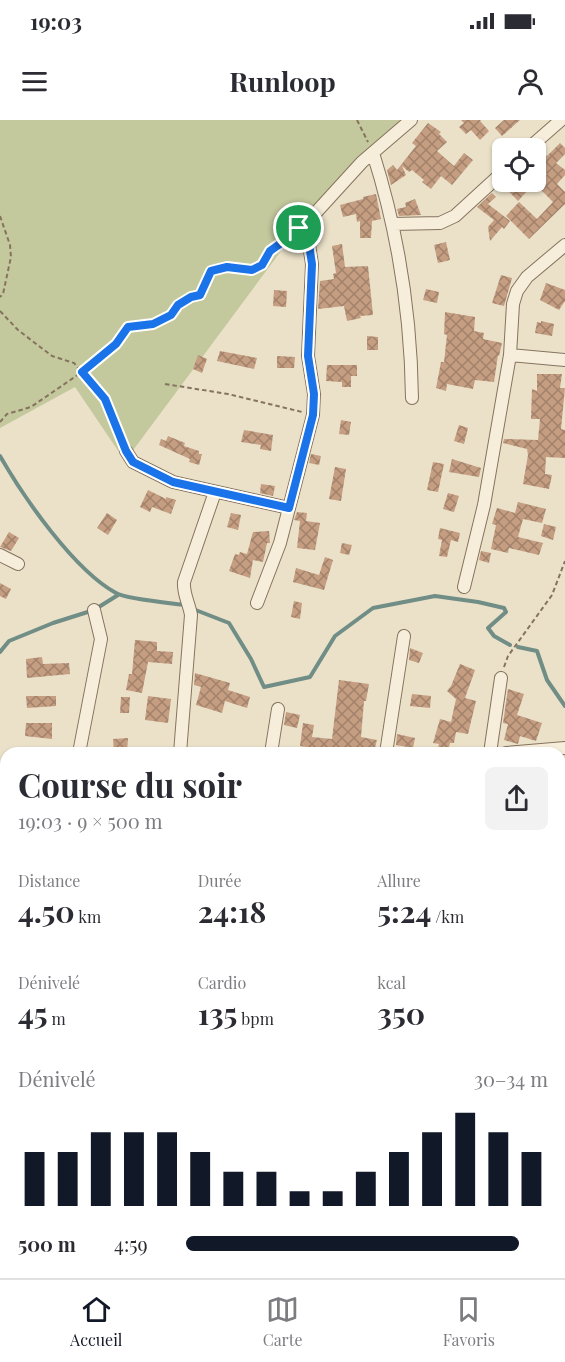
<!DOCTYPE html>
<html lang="fr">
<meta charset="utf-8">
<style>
:root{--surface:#fff;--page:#f2f2f3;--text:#2b2b33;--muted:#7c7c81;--line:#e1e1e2;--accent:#111827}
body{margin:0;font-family:"Playfair Display",serif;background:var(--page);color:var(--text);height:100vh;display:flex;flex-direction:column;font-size:22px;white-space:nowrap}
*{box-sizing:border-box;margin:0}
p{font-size:20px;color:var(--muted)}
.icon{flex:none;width:33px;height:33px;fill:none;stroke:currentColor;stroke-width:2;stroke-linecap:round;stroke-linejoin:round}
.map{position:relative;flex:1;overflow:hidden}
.drawer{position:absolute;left:0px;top:627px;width:566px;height:531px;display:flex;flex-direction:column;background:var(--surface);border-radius:18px 18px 0 0;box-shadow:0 2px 4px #0004}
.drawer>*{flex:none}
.tools{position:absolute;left:492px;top:18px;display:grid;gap:12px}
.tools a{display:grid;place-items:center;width:54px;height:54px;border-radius:9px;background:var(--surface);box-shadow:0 2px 4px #0004;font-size:30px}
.pin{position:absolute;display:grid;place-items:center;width:51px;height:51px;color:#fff;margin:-26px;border:3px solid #fff;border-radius:50%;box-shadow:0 2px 6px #0007}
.round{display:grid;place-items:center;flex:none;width:63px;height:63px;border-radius:9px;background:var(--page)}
.overview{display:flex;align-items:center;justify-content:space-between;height:102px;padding:0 18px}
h1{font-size:33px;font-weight:700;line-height:45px}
.metrics{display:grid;grid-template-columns:repeat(3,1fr);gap:9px;height:102px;padding:6px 18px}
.metrics div{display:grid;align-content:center}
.metrics b{font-size:30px;font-weight:700}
.metrics small{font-size:16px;font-weight:400}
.metrics p{font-size:16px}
.chart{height:168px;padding:12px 18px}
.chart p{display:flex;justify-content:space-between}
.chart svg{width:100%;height:108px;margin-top:6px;stroke:var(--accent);stroke-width:6}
ul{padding:0 18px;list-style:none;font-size:20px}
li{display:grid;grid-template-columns:96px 72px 1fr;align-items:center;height:45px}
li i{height:15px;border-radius:8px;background:var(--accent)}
.status{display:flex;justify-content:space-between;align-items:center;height:42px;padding:0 30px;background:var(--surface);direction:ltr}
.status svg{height:16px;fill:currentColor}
header{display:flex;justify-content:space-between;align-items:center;height:78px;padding:0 18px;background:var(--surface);font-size:27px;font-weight:700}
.menu{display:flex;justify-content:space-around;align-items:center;height:84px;border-top:2px solid var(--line);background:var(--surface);font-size:16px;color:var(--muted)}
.menu a{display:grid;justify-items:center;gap:3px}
.menu .selected{color:var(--accent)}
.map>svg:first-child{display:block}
.grass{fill:#c3c89d}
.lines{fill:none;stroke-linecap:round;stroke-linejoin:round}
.stream{stroke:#708d86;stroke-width:4}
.building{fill:url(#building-cross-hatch)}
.street-casing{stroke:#86735f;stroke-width:14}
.path{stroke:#86735f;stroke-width:2;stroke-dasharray:4.5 3;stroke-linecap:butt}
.street{stroke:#f6eedb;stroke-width:12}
.route-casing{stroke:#fff;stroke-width:12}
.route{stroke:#1a73e8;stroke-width:8}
</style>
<div class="status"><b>19:03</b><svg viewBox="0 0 49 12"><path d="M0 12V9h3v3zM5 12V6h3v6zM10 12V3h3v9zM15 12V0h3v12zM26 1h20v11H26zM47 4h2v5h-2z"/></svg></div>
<header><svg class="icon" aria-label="menu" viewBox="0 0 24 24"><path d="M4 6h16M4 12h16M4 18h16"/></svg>Runloop<svg class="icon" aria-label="person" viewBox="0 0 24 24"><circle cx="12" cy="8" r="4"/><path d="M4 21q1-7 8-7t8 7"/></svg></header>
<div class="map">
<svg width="565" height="1158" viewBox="0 0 565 1158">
<defs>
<pattern id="building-cross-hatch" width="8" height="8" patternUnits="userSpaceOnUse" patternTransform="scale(1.5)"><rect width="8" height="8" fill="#c59e82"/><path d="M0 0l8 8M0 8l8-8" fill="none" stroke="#a1816a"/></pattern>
</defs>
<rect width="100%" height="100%" fill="#ebe1c9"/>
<path class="grass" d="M0 0H412L310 92 125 341 75 267 0 308Z"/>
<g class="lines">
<path class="stream" d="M0 336C24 378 74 450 116 473 126 479 170 483 185 485
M193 489 229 503 251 539 264 567 310 557 335 516 373 488 435 476 478 482 504 488 506 492 488 508 494 516 510 525
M518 527 537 531 547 560 565 586
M0 532 9 521 53 503 94 490 118 475"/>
</g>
<path class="building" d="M461 0H481L480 1 489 11 480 20 471 10 466 14 459 7 464 3Z
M504 0H520L502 16 495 8Z
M428 3 441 12 439 14 447 22 437 31 454 46 464 33 473 40 452 65 441 56 431 69 422 62 424 60 412 50 409 52 402 46 406 55 391 65 387 50 393 45 397 50 416 26 412 23Z
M560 23 565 28V34L556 43 565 50V55L557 64 565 72V84L529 119 506 96 519 82 537 99 553 82 536 65 547 54 536 44V35L540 30 547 36Z
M505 62H519L528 70 518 81 502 64Z
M492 73 496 77 488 84 510 101 504 109 502 107 490 121 488 107 494 100 477 87Z
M376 74 381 99 372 101 371 118H360V101L357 102 356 94 343 97 340 85 363 79V77Z
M415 79 421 95 399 96 397 89 406 87 405 83Z
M446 122 450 140 438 143 434 125Z
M342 124 345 147 368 146 373 195 360 196 361 198 347 201 344 186 318 189 320 161 334 159 333 154 336 153 332 126Z
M501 155 512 158 504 186 492 183Z
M546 163 565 170V181L559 190 540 180Z
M426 169 439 172 437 183 423 180Z
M274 170 287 171 286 187 273 186Z
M445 192 475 197 474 211 484 213 483 219 502 223 499 236 498 235 494 262 475 260 473 269 447 264 446 271 436 268 441 242H444L447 215 444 214Z
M541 201 554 204 552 216 535 213 537 202 541 203Z
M367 216 378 217V230H367Z
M220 231 257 238 254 249 217 241Z
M198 235 207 239 202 253 193 249Z
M277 236 295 237 294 248H277Z
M327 245H357V256H351V267H342V262L326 261Z
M537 254H562L560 268H565L561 309 565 310V338L546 337 545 354 552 355 549 369 523 364 528 335 527 329 503 323 504 319 538 320 540 299H531L532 269 537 271Z
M341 300 351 302 349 315 339 314Z
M459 305 468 308 464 324 454 321Z
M244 310 273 315 271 331 260 329 261 325 241 322Z
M168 316 185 323 184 326 199 331V334H202L199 345 189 342 190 339 159 325 161 319 166 321Z
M311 334 321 336 319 345 309 343Z
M452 339 481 348 479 357 449 352Z
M433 342 444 344 438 372 427 370Z
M335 347 346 349 341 381 329 379Z
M261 364 275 366 273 376 260 373Z
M148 370 166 379V377L176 380 171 394 152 387 150 392 140 387Z
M448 373 459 376 454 392 443 389Z
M518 382 546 389 542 403 523 399 518 417 543 423 539 435 509 428 508 433 491 429 496 405 492 404 497 388 515 393Z
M297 392 307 393 306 401 320 403 315 430 297 428 300 401 294 400Z
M107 393 117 400 108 415 97 408Z
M231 393 241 395 238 410 227 407Z
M544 404 556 407 553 420 541 416Z
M440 408 460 413 458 422 451 420 447 437 439 436 442 420 438 419Z
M269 411 270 423H267L263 442 253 440 250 458 229 451 235 434 239 435 240 432 247 434 253 412Z
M9 412 19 418 11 431 0 427Z
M342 423 352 425 349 435 340 433Z
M481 431 491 433 489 443 479 440Z
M325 437 333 440 324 470 293 462 296 448 319 455Z
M0 463 11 469 6 479 0 476Z
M294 481 302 483 300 499 291 497Z
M135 520 157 522V531L173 532 172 544 148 542 142 573 126 570 129 554H132Z
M410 528 423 533 419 543 409 540Z
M42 537 43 544 69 543 70 554 27 558 26 539Z
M460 544 475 550 465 578 476 581 468 614 456 612 454 623H450L448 631 438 628 439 624 433 623 440 599 451 602 456 579 447 571 451 566Z
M195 553 230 563 228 570 250 577 247 588 225 581 222 593 196 585 201 567 194 565Z
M339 560 369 564 366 581H364L361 617 377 620 374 632 357 628 356 633H313V628L300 626 303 603 314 605 312 617 332 619Z
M508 569 524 574 517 595 542 603 536 621 520 616 518 624 504 620 508 604 503 603Z
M412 574 431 576 430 588 410 586Z
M26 576H56V586L27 588Z
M148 576 171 579 168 603 145 600Z
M121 577H130L129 593H120Z
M286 592 300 595 297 608 284 605Z
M26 603H52V619L25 616Z
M397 614 415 618 413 628 396 625Z
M128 618 127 633H114L113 619Z"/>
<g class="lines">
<g class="street-casing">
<path id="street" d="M529 28 561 0
M373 33C398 112 411 195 412 278
M392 104 440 103 455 96 502 53
M510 235 565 240
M126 331 133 342 173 362 289 388
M0 435 18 444
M464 467 484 385 510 235 513 184 517 171 527 157 565 125
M257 483 280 423 313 295 314 274 308 236 312 144 308 118 310 99 362 42 411 0
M79 633 101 519 94 490
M180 633 191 495C189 483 183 474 184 462L215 372
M271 633 278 589
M386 633 404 516
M490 633 501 558
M506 633 565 628
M0 709 6 708
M560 820 565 819
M0 888H6
M560 1001 565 999
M560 1072 565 1046
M0 1137 6 1072
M100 1158 101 1152
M197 1158V1152
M302 1158 303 1152
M404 1158 405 1152
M541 1158 542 1152"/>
</g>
<path class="path" d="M357 0 368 22
M0 96 10 125 11 137 3 174 0 177
M0 191 18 210 52 236 74 243 105 279 121 320
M165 264 228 274 302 292
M0 302 7 294 31 287 82 252 116 224 128 207 153 204 171 195 178 185 191 177 200 175 211 151 227 147 252 150 262 145 270 131 284 121 297 116
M504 547 508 536 552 475 565 441"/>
<use href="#street" class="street"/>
</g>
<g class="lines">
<g class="route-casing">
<path id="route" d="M310 99 308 118 312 144 308 236 314 274 313 295 289 388 173 362 133 342 126 331 105 279 82 252 116 224 128 207 153 204 171 195 178 185 191 177 200 175 211 151 227 147 252 150 262 145 270 131 284 121 299 116V108Z"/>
</g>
<use href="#route" class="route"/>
</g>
</svg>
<div class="tools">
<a><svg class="icon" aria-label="locate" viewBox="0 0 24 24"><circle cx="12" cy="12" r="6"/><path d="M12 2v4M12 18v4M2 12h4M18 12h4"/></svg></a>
</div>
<div class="pin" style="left:299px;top:108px;background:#1e9e55"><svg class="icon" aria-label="arrive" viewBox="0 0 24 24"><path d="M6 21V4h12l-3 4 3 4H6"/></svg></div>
<section class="drawer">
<div class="overview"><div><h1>Course du soir</h1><p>19:03 · 9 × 500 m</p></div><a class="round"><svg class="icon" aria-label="share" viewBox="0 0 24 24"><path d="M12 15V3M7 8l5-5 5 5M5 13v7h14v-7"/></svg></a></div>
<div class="metrics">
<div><p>Distance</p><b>4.50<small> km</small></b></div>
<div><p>Durée</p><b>24:18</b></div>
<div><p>Allure</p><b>5:24<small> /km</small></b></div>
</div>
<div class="metrics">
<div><p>Dénivelé</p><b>45<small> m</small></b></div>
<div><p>Cardio</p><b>135<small> bpm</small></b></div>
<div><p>kcal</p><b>350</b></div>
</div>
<div class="chart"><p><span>Dénivelé</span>30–34 m</p>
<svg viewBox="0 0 160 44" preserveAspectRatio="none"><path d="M5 44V22M15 44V22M25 44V14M35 44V14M45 44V14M55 44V22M65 44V30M75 44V30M85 44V38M95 44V38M105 44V30M115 44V22M125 44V14M135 44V6M145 44V14M155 44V22"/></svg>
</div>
<ul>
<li><b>500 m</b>4:59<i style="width:92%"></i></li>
</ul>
</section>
</div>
<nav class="menu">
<a class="selected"><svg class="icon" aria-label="home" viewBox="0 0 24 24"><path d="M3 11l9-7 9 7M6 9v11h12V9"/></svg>Accueil</a>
<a><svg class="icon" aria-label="map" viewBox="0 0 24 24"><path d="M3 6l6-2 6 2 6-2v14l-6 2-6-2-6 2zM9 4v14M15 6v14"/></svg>Carte</a>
<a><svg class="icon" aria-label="saved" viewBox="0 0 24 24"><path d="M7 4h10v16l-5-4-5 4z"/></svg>Favoris</a>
</nav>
